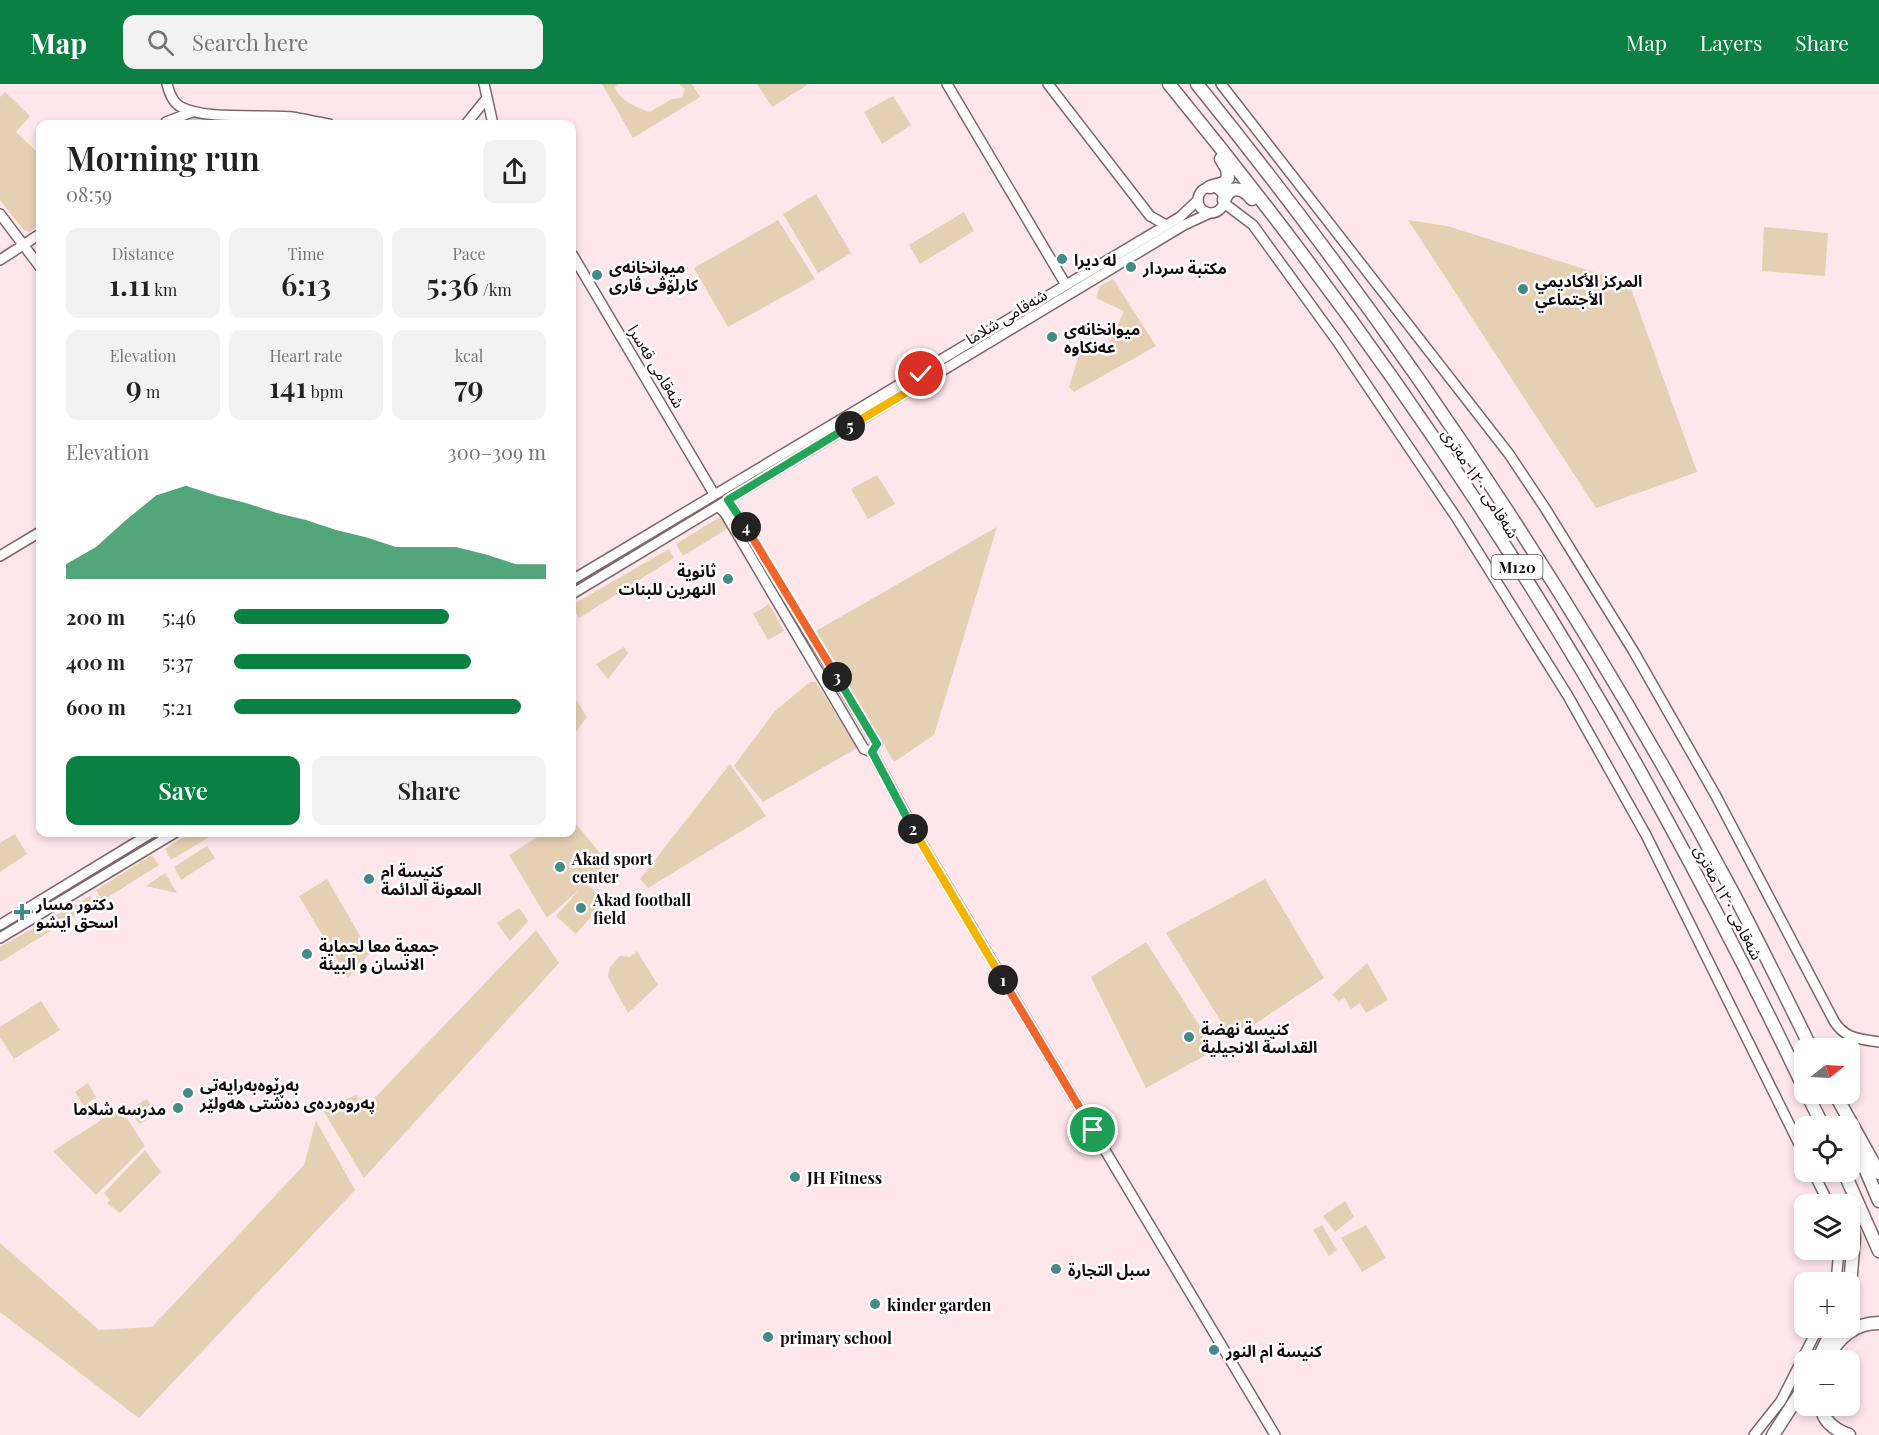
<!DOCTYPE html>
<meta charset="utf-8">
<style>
:root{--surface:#fff;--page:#f2f2f2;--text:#222;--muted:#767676;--accent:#0b8043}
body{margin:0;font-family:"Playfair Display","Noto Sans Arabic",serif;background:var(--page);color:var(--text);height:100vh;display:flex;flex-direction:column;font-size:22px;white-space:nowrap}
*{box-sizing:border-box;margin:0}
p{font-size:20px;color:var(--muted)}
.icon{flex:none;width:33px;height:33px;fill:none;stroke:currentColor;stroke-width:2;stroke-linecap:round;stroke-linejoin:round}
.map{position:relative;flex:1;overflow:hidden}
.drawer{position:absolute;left:36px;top:36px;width:540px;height:717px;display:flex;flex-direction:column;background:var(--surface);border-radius:12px;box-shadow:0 3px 9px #0003}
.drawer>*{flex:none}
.needle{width:39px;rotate:72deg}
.tools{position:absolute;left:1794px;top:954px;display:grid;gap:12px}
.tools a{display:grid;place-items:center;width:66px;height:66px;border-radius:12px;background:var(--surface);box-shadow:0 3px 9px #0003;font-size:30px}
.pin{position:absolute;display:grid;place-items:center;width:51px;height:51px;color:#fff;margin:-26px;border:3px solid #fff;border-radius:50%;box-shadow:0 2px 6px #0007}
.km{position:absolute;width:30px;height:30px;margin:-15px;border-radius:50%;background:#222;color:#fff;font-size:16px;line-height:30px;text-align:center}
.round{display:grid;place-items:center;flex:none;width:63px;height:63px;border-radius:12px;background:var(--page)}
.head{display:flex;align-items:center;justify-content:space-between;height:102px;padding:0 30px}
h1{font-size:33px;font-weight:600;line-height:45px}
.stats{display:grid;grid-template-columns:repeat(3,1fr);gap:9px;height:102px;padding:6px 30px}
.stats div{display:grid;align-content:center;border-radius:12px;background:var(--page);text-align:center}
.stats b{font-size:30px;font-weight:600}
.stats small{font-size:16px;font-weight:400}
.stats p{font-size:16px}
.chart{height:168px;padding:12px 30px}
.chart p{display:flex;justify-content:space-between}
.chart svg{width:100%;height:108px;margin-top:6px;fill:var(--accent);opacity:.7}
.action{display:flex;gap:12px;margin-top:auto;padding:12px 30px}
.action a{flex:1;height:69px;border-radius:12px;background:var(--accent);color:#fff;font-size:24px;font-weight:600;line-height:69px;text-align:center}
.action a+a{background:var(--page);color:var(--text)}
ul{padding:0 30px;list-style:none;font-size:20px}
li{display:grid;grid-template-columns:96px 72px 1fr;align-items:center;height:45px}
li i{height:15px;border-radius:8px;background:var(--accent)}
header{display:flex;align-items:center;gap:36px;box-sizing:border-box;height:84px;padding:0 30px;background:var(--accent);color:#fff}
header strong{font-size:28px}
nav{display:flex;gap:33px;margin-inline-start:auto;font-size:21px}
.search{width:420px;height:54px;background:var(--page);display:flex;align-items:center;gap:15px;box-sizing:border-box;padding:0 21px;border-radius:12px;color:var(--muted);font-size:22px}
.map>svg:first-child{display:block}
.green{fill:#e5d0b3}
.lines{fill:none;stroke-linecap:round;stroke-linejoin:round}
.secondary-casing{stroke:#7d686c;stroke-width:12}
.highway-casing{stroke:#7d686c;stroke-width:15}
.secondary{stroke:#fff;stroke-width:9}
.highway{stroke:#fff;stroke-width:12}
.split-1-casing{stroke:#fff;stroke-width:12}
.split-2-casing{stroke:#fff;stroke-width:12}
.split-3-casing{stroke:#fff;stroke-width:12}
.split-4-casing{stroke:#fff;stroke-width:12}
.split-5-casing{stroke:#fff;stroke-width:12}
.split-6-casing{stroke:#fff;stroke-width:12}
.split-1{stroke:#f0652b;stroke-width:8}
.split-2{stroke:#f5b400;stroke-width:8}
.split-3{stroke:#22a559;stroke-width:8}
.split-4{stroke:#f0652b;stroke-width:8}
.split-5{stroke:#22a559;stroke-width:8}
.split-6{stroke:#f5b400;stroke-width:8}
.poi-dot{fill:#438b89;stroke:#fff;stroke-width:2}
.labels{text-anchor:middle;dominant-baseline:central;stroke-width:5;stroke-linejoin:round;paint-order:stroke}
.shield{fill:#fff;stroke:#5a5456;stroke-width:1.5}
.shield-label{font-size:15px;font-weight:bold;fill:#130b0d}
.poi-label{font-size:16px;font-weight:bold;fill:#130b0d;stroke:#fff;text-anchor:start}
.street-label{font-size:16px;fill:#130b0d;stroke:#fff}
</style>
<header>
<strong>Map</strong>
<div class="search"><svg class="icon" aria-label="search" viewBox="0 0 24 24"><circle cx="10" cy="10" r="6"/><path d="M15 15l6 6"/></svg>Search here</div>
<nav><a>Map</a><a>Layers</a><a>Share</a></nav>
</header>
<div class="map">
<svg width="1879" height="1351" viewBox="0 0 1879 1351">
<rect width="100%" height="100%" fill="#fee6ea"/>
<path class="green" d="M602 0H618L615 3C618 16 638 24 650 28L672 15 682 14 685 5 679 0H692L700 13 633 54Z
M757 0H807V1L772 23Z
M5 8 30 32 16 48 40 71V141L30 148 24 146 0 116V13Z
M893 12 911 41 882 60 864 28Z
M193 33 223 37 221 40H176L185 34Z
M816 110 851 169 818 189 783 130Z
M964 128 974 147 920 180 909 161Z
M778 136 815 195 728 243 694 184Z
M1408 136 1447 142 1629 199 1697 388 1596 424Z
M1764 143 1828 149 1825 192 1762 187Z
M1113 195 1156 262 1074 308 1069 303 1081 264 1104 270 1124 227 1096 214 1100 202Z
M877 391 895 420 868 435 851 405Z
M723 431 730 443 683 472 676 460Z
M997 443 934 651 894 678 816 547Z
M669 465 674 474 579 534 572 521Z
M769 520 784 547 768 556 753 530Z
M624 563 628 569 608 595 596 580Z
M810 598H816L857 664 763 718 734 682 775 627Z
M572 609 587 633 572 653Z
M730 680 766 732 648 804 640 795Z
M572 735 608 779 586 799 605 817 576 850 556 832 580 805 547 834 509 771 544 749 572 748Z
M191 748 216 749 171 776 165 765Z
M15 750 27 770 0 788V759Z
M207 762 215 774 181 796 174 783Z
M152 771 159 781 102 817 96 806Z
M165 789 177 809 146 802Z
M327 795 370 869 348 894 299 812Z
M1265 795 1324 894 1232 955 1166 849Z
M90 812 96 819 0 878V863Z
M519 824 528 837 510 857 497 839Z
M536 846 559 879 364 1094 323 1026 356 1011 365 1024Z
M1146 858 1215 966 1146 1004 1091 893Z
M637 867 658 901 628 929 608 893 610 883 620 872 630 873Z
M1367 879 1388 916 1366 929 1360 919 1351 925 1344 913 1339 917 1332 911Z
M41 917 60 946 14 975 0 953V943Z
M88 999 96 1013 84 1022 75 1008Z
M147 1015 156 1030 139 1040 130 1025Z
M120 1024 145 1062 96 1111 53 1067Z
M316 1037 355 1106 139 1334 0 1228V1159L99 1246 152 1243 304 1081Z
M145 1066 161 1088 120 1129 107 1119 110 1116 104 1109Z
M1345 1117 1354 1133 1335 1148 1323 1132Z
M1322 1141 1337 1166 1329 1172 1313 1146Z
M1366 1141 1386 1174 1362 1188 1341 1154Z"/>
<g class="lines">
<g class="secondary-casing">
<path id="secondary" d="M167 0C169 8 173 19 181 23 204 36 264 30 292 33 304 35 317 38 329 40
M484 0 493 40
M947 0 1066 201
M1048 0 1150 132 1166 141
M1221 0 1509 370 1545 424 1634 568 1716 712 1834 937C1845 955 1860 955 1879 958
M166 38 192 28
M466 40 487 14
M1198 116a13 13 0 1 1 26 0a13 13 0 1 1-26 0Z
M1224 119 1253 141 1337 257 1458 436 1568 612 1646 751 1804 1070
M0 130 40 183
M572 170 714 410
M0 176 40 150
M728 415 877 660 872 668
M718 422 725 429 864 665 872 668 918 753 1275 1351
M0 472 40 448
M572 496 1180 133 1198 116
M572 510 1184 141 1210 129
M0 841 153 748
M0 854 176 748
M1813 1088 1829 1120
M1836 1198 1839 1166
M1754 1351 1781 1317 1818 1244"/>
</g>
<g class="highway-casing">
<path id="highway" d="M1169 0C1354 226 1522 470 1662 727 1712 818 1759 910 1804 1004
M1197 0C1400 251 1579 521 1731 805 1759 858 1785 911 1811 964
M1210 103 1224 99 1228 94 1227 85 1221 75
M1224 116C1231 100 1243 104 1252 115
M1807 1010 1823 1042
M1835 1010 1879 1089
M1855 1061 1879 1117
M1844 1088 1879 1167
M1850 1125 1854 1154 1850 1201
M1818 1276 1833 1244
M1827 1276C1837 1255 1854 1239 1879 1239
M1821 1322C1823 1337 1835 1346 1849 1351
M1773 1351 1804 1303"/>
</g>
<use href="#secondary" class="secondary"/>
<use href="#highway" class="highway"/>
</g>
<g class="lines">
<g class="split-1-casing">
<path id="split-1" d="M1003 896 1093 1046"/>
</g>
<g class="split-2-casing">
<path id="split-2" d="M913 745 1003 896"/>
</g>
<g class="split-3-casing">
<path id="split-3" d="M837 593 877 660 872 668 913 745"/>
</g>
<g class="split-4-casing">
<path id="split-4" d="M746 443 837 593"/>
</g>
<g class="split-5-casing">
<path id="split-5" d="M746 443 728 416 850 342"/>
</g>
<g class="split-6-casing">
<path id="split-6" d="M850 342 922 299 924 295 921 290"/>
</g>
<use href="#split-1" class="split-1"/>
<use href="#split-2" class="split-2"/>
<use href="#split-3" class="split-3"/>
<use href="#split-4" class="split-4"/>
<use href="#split-5" class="split-5"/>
<use href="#split-6" class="split-6"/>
</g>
<g class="poi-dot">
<circle cx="1062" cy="175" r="6"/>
<circle cx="1131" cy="183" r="6"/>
<circle cx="597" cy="191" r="6"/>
<circle cx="1523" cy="205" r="6"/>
<circle cx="1052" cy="253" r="6"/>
<circle cx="728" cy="495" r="6"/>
<circle cx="560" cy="783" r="6"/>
<circle cx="369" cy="795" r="6"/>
<circle cx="581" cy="824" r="6"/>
<path d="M19 819h6v6h6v6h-6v6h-6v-6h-6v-6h6z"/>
<circle cx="307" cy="870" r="6"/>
<circle cx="1189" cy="953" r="6"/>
<circle cx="188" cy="1009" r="6"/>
<circle cx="178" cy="1024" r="6"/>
<circle cx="795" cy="1093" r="6"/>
<circle cx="1056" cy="1185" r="6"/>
<circle cx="875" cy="1220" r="6"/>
<circle cx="768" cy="1253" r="6"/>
<circle cx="1214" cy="1266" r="6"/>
</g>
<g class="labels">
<rect class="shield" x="1491.5" y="471" width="51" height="24" rx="4.5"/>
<g class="shield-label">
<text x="1517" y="483">M120</text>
</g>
<g class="poi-label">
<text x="1074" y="175">له ديرا</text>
<text x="609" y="182">میوانخانەی<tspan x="609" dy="18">کارلۆڤی ڤاری</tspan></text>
<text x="1143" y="183">مكتبة سردار</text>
<text x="1535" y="196">المركز الأكاديمي<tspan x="1535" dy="18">الأجتماعي</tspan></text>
<text x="1064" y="244">میوانخانەی<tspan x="1064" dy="18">عەنکاوە</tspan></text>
<text x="716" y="486" text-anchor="end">ثانوية<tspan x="716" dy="18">النهرين للبنات</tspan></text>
<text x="572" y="774">Akad sport<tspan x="572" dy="18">center</tspan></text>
<text x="381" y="786">كنيسة ام<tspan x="381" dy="18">المعونة الدائمة</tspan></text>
<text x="593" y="815">Akad football<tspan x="593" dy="18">field</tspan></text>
<text x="36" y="819">دكتور مسار<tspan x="36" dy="18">اسحق ايشو</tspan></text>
<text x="319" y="861">جمعية معا لحماية<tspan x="319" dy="18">الانسان و البيئة</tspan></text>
<text x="1201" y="944">كنيسة نهضة<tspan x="1201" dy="18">القداسة الانجيلية</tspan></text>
<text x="200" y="1000">بەڕێوەبەرایەتی<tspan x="200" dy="18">پەروەردەی دەشتی هەولێر</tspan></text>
<text x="166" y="1024" text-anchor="end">مدرسه‌ شلاما</text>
<text x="807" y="1093">JH Fitness</text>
<text x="1068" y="1185">سبل التجارة</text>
<text x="887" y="1220">kinder garden</text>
<text x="780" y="1253">primary school</text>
<text x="1226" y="1266">كنيسة ام النور</text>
</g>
<g class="street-label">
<text transform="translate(1006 232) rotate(-31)">شەقامی شلاما</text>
<text transform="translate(657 282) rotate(59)">شەقامی قەسرا</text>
<text transform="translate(1481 399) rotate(57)">شەقامی ١٢٠ مەتری</text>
<text transform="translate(1729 818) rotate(62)">شەقامی ١٢٠ مەتری</text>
</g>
</g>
</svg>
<div class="tools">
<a><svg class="needle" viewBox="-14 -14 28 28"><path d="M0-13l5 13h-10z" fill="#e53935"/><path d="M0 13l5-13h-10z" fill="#767676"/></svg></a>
<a><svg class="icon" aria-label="locate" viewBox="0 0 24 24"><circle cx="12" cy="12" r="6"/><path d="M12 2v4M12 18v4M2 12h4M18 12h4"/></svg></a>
<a><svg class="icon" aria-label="layers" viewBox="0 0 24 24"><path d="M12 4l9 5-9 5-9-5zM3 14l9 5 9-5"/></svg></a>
<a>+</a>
<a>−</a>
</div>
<div class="pin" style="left:1093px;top:1046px;background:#1e9e55"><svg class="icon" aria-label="arrive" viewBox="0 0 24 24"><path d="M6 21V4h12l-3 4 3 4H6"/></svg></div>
<div class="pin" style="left:921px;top:290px;background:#d93025"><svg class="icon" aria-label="check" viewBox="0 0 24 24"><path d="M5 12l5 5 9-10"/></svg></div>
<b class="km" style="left:1003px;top:896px">1</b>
<b class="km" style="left:913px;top:745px">2</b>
<b class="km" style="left:837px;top:593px">3</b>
<b class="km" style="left:746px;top:443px">4</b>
<b class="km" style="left:850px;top:342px">5</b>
<section class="drawer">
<div class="head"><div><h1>Morning run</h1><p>08:59</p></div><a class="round"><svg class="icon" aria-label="share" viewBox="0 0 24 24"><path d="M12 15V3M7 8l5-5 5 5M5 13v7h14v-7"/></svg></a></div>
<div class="stats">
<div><p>Distance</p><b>1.11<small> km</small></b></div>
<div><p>Time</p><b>6:13</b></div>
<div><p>Pace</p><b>5:36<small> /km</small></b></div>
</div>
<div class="stats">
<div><p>Elevation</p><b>9<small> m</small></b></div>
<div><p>Heart rate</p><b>141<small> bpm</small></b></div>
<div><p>kcal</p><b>79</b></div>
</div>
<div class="chart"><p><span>Elevation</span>300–309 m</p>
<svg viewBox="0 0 160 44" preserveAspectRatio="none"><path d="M0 44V38L10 31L20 20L30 10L40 6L50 10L60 13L70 17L80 20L90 24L100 27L110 31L120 31L130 31L140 34L150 38L160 38V44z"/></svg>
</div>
<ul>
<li><b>200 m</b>5:46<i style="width:69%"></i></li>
<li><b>400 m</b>5:37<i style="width:76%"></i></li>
<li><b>600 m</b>5:21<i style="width:92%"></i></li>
</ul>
<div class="action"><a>Save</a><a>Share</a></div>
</section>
</div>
